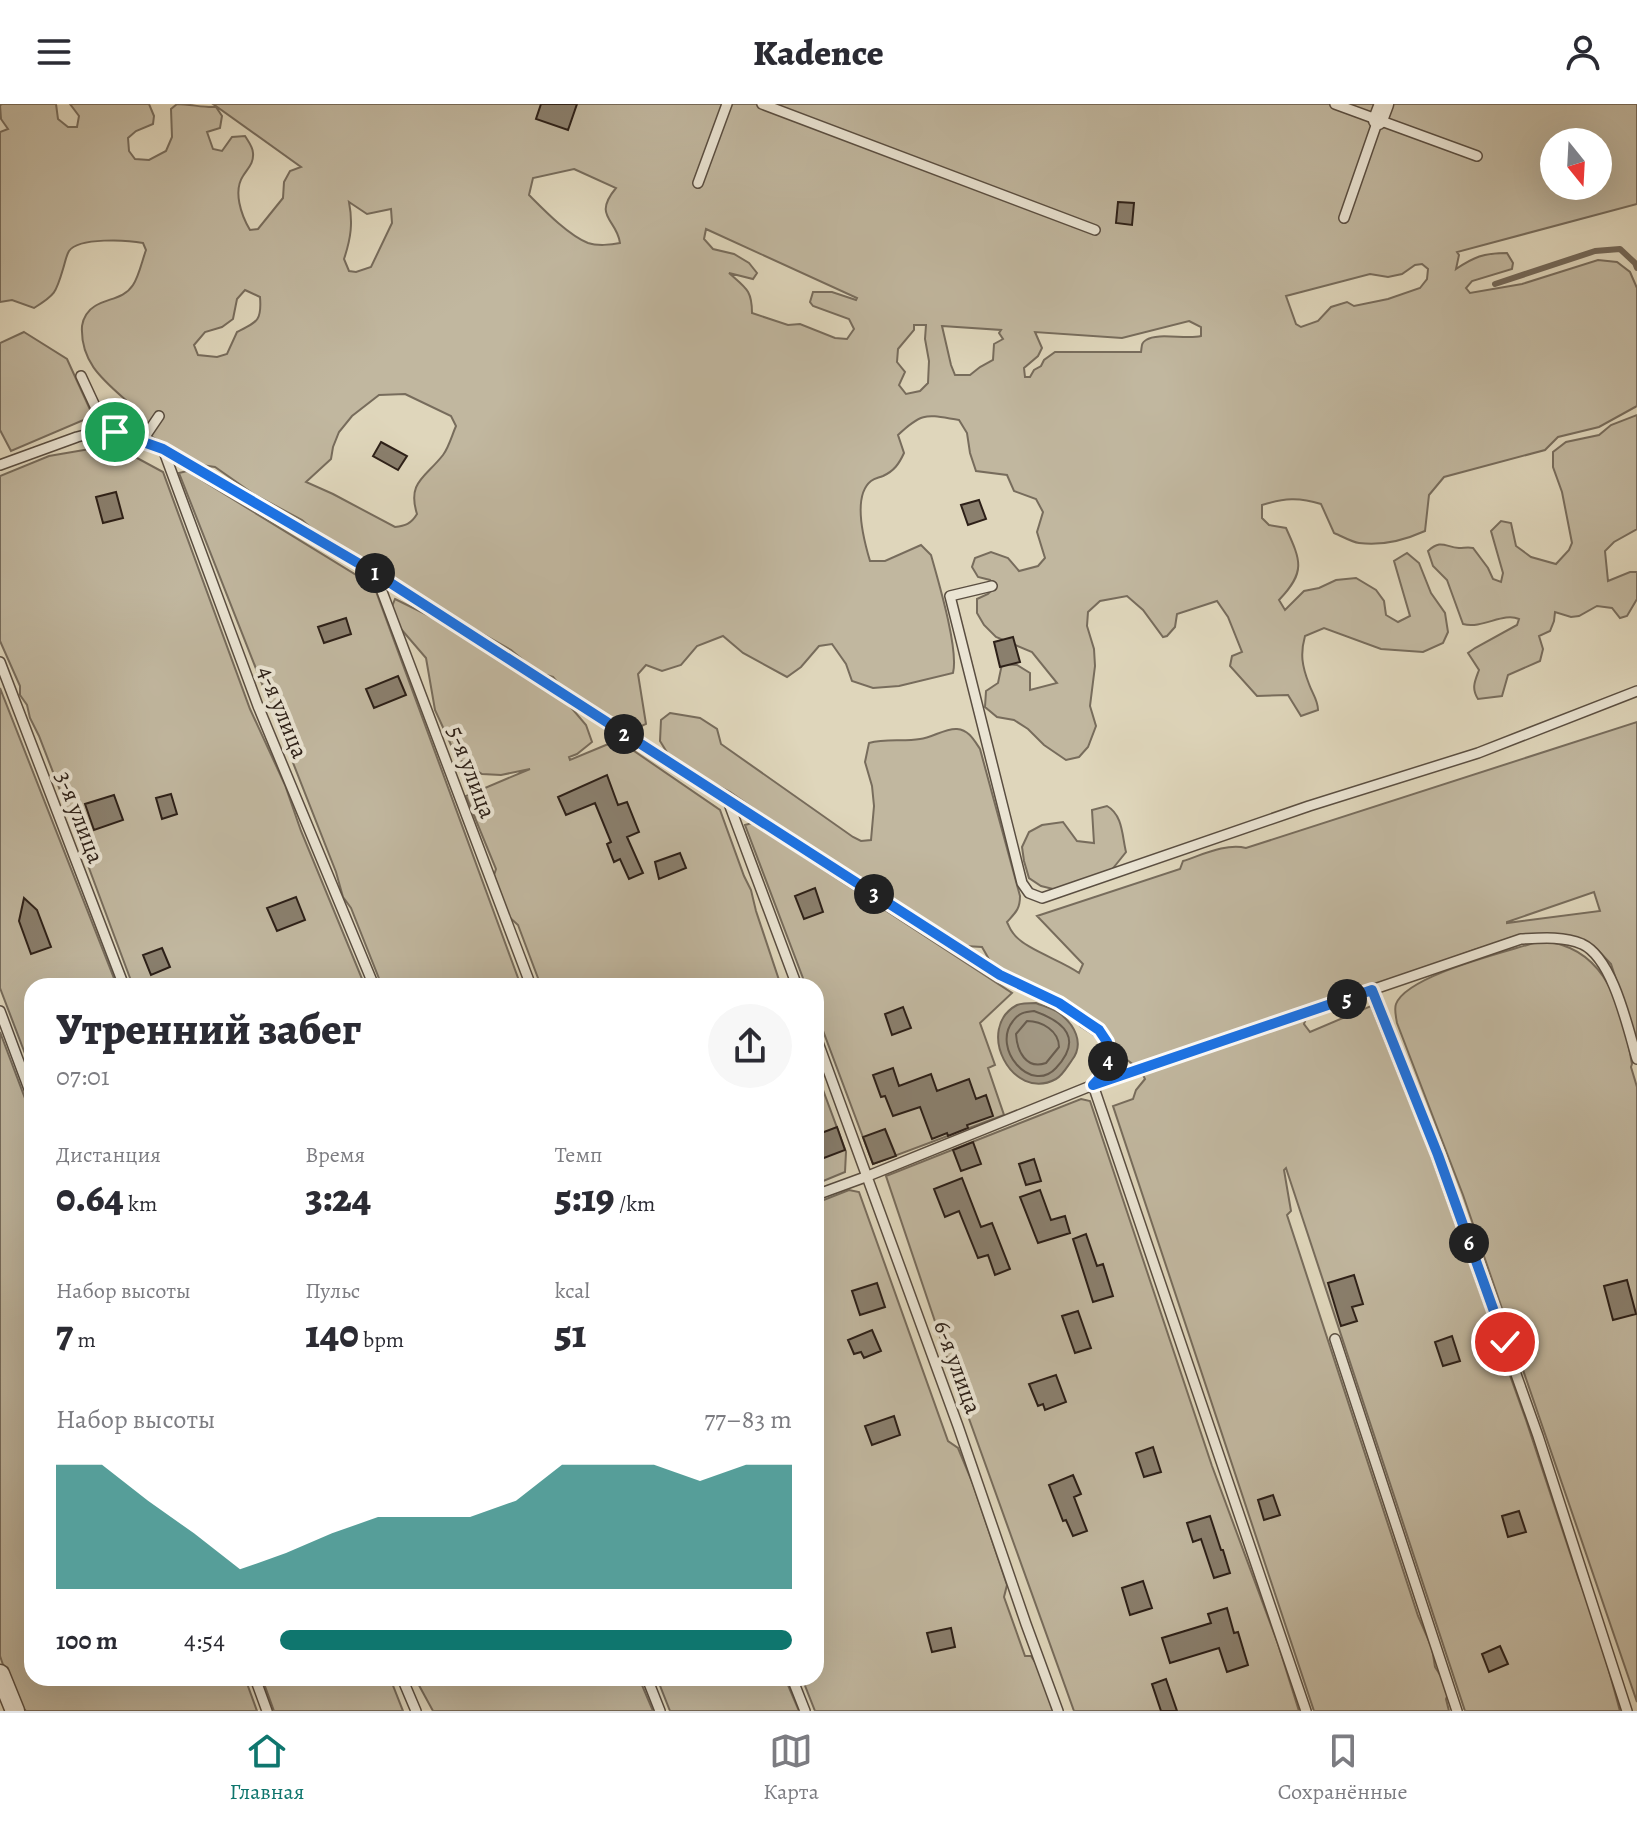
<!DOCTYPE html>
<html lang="ru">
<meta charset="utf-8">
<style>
:root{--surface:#fff;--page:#f7f7f7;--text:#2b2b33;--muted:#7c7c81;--line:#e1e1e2;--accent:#0f766e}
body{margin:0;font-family:Alegreya,serif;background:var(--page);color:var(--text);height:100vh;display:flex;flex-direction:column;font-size:30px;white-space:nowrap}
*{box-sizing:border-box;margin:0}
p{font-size:26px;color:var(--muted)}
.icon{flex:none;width:44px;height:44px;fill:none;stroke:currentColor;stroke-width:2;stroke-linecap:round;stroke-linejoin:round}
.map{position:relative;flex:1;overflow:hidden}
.drawer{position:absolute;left:24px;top:874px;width:800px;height:708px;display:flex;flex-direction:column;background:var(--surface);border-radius:24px;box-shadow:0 8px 32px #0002}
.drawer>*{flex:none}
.needle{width:52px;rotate:162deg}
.tools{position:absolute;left:1540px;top:24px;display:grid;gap:16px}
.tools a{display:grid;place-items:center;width:72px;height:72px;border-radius:50%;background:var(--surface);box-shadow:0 8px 32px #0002;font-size:40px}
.pin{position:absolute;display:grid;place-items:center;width:68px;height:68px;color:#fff;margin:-34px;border:4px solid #fff;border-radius:50%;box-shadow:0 2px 8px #0007}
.km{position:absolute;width:40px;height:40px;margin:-20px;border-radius:50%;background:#222;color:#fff;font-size:22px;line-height:40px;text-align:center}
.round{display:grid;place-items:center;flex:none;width:84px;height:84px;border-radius:42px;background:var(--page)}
.head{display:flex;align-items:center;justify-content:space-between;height:136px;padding:0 32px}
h1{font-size:44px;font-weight:800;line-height:60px}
.metrics{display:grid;grid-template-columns:repeat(3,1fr);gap:12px;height:136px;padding:8px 32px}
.metrics div{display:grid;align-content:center}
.metrics b{font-size:40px;font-weight:800}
.metrics small{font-size:22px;font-weight:400}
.metrics p{font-size:22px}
.chart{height:224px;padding:16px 32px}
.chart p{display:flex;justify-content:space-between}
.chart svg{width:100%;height:144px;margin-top:8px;fill:var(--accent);opacity:.7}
ul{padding:0 32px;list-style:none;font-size:26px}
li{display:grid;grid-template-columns:128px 96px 1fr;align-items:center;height:60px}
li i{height:20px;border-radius:10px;background:var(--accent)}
header{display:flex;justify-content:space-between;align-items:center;height:104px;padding:0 32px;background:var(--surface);font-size:36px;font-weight:800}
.tabs{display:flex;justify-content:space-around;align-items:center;height:112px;border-top:2px solid var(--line);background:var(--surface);font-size:22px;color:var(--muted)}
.tabs a{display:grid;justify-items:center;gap:4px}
.tabs .on{color:var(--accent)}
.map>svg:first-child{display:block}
.green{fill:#c1b79f;stroke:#776c5c;stroke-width:2;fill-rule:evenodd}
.water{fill:#a29884;stroke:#736859;stroke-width:2}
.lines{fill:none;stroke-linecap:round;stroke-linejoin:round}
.shore{stroke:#685c4e;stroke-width:2}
.stream{stroke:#736859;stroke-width:6}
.building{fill:#8a7f6d;stroke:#2d2018;stroke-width:2}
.lane-casing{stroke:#5a4e41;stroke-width:12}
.street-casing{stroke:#5a4e41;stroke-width:21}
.lane{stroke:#eae4d3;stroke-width:9}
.street{stroke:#eae4d3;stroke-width:18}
.route-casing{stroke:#fff;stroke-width:16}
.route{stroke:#1a73e8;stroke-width:10}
.labels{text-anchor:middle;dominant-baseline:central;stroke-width:8;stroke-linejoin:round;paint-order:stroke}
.street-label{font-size:24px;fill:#2d2018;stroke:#eae4d3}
</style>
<header><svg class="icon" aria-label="menu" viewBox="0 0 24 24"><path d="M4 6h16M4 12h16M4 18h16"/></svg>Kadence<svg class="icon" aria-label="person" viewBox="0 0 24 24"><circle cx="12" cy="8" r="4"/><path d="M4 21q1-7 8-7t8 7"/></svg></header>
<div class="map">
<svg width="1637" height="1607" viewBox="0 0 1637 1607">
<rect width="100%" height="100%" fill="#dfd6bb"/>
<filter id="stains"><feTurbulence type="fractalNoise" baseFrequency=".0025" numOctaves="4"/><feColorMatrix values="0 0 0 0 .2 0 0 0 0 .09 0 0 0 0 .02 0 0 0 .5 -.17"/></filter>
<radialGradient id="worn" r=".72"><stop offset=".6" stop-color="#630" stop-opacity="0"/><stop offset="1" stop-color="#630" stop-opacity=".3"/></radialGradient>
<path class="green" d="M2 0H56L58 15 68 23H77L79 12 70 0H149L154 12 153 20 136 27 128 34 129 47 135 55 149 56 166 47 172 33 171 5 177 0C191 0 203 4 216 3L222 12 220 24 207 28 213 45 222 47 232 33 245 32C248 37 253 43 253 49 254 59 248 64 243 72 233 87 241 111 250 126L258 125 283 94 284 78 290 67 301 63 213 0H1637V100L1457 148 1459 151 1456 165C1474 153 1483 149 1507 149L1513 159 1512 165 1472 177 1466 184 1470 189 1522 180 1598 156 1617 158 1630 168 1637 184V302L1599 323 1558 333 1545 346 1444 373 1429 391 1425 427C1405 436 1382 442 1359 439 1351 438 1342 432 1334 429L1321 400C1299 393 1284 394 1262 401V414L1269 421 1286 424C1301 457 1306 468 1279 496L1285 506 1304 487 1319 484 1336 476 1356 474 1376 486 1384 497 1386 511 1398 518 1410 512 1394 457 1407 449 1419 459 1431 489 1445 509 1448 528 1443 539 1423 548 1381 545 1324 524 1305 532C1300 550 1302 562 1309 580 1312 589 1318 596 1318 606L1301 612 1288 591 1257 592 1230 562 1232 552 1242 548 1228 513 1217 497 1177 510 1175 523 1167 532 1163 533 1143 506 1127 492 1100 497 1088 508 1087 522 1094 545 1095 562 1090 602 1096 622 1088 643 1079 653 1066 656 1044 641 1028 625 1014 616 997 613 985 603 986 587 998 579 1002 560 1017 561 1030 569V586L1057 579 1032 548 996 533 984 521 977 509V495L988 490 995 483 990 476 978 473 972 463 975 454 991 448 1008 454 1019 467 1038 462 1045 454 1037 428 1043 408 1036 395 1014 387 1007 371 976 367 970 349 967 329 959 316C927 311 923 307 898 331L904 349C899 360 894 367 883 372 878 374 875 374 871 377 852 392 864 437 870 457H885L921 441 931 451C938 476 959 546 953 569L899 582 873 584 852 577 846 560 832 540 819 542 801 563 787 573 743 549 723 532 697 542 681 561 662 567 646 561 638 570 646 620 628 628 568 591 553 573 539 569 511 546 437 504 322 433 302 416 255 391 215 363 194 360 181 348 169 344 142 326 124 327 118 322V311L126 306 128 298C103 276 80 258 82 222 83 214 88 206 95 202 108 194 124 195 133 181 139 172 142 157 146 146L143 139C128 136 79 133 69 147 66 152 65 159 63 165 56 189 55 191 34 204L12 196 0 198V28L8 25 1 15 0 1ZM1554 38H1598V82H1554ZM574 65 616 84C592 113 617 115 620 139 611 141 597 142 588 139 568 131 544 106 529 91L533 74ZM349 98 367 110 391 105 392 119 371 163 356 168 349 167 344 155C351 134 353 119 349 98ZM706 125 857 194 856 196 832 188H813L810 198 813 202 849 215 854 225 847 235 835 234 800 220 788 221 752 209C752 186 746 184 729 169L753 175 757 169 749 159 734 150 713 145 704 135ZM1422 160 1428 165 1427 175 1420 184 1388 195 1354 202 1347 198 1331 203 1318 217 1301 223 1296 220 1286 192 1370 170 1388 173 1402 170 1415 161ZM245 186 260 193C262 217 257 218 237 228L227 250 217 253 198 251 194 241 205 228 222 223 233 215 237 195ZM1189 217 1201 223V232C1187 236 1158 228 1146 236 1141 239 1142 242 1141 248H1055L1044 256 1041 262 1034 266 1030 273H1025L1024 264 1038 252 1042 244 1035 228 1122 234ZM914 221H926L925 235 929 257 928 279 920 287 906 290 899 281 905 268 897 258 898 245 914 226ZM942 222 1001 226 999 229 1003 235 994 240 993 256 980 263 970 271H955L951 261ZM405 290 451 312 456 322C452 331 449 343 443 351 425 374 407 378 417 410 411 420 405 422 395 423L333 390 306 378 331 355 333 343 339 328 352 312 379 291Z
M24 228 67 255 93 312 11 347 0 326V239Z
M1637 311V425L1614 438 1605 447 1608 477 1630 468H1637V495L1627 512 1620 514 1612 504 1597 502 1579 512 1571 513 1555 508 1554 517 1550 527 1539 532 1543 545 1540 557 1508 571 1502 592 1478 595C1471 584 1475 577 1479 566L1468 549 1475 544 1517 521 1519 515C1503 508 1483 525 1463 520L1447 476 1433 462 1428 447C1441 435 1445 443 1459 444 1464 444 1468 443 1473 444L1488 464 1493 475 1501 478 1503 469 1491 427 1501 417 1511 419 1516 442 1531 453 1556 460 1569 446 1572 439 1562 388 1553 363V348L1566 338 1599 331 1611 321Z
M113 341 163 368 250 605 285 681 301 727 365 882H133L58 681 39 632 30 614 27 601 20 591V582L0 537V372L49 352Z
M187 367 374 482 521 882H382L351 804 343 793 336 768 179 369Z
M395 495 464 529 569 601 586 621 592 638 577 650 569 653 570 656 618 636 720 706 744 772 751 786 756 807 781 882H541L518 821 507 811 494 771 496 765 466 692 530 665 501 671 482 670 457 654 435 606 426 554 395 518 391 505Z
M0 584 117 882H32V968L0 884Z
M670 609 700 614 717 625 721 640 853 733 861 737 871 736 874 702 872 682 865 658 869 639C886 634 903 638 920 635 932 634 945 624 957 625 969 626 974 636 980 645L1020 792C1020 805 1016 808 1007 818 1009 822 1010 826 1013 829 1024 845 1061 856 1079 869L1083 860 1037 812 1180 765 1183 757C1202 751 1226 739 1246 744L1637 618V939L1611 860 1596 844 1575 834 1523 831 1474 846 1404 872 1350 895 1310 904 1304 920 1310 928 1371 902 1430 1049 1526 1316 1579 1476 1594 1512 1620 1607H1465L1286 1064 1284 1066 1291 1107 1287 1111 1418 1512 1432 1544 1435 1563 1444 1577 1448 1590 1446 1595 1449 1607H1314L1113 1002 1133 995 1136 986 1145 975 1141 967 1106 939 1080 922 1065 901 1051 889H1033L990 857 982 843 965 842 848 770 730 688 692 668 668 650 660 637 661 616ZM1594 788 1600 807 1507 819V818Z
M1107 702C1123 711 1122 732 1126 748L1110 768 1057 786 1041 782 1029 774 1024 757 1022 743 1029 728 1042 721 1063 718 1077 737 1094 739 1092 706Z
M752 719 1012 889 980 919 995 961 988 964 1004 1011 873 1060 816 908V882H806L745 721Z
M1537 838C1545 839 1554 838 1562 841 1612 857 1624 914 1632 960L1631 963 1637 983V1598L1463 1091 1397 919C1396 913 1394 905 1396 900 1407 871 1506 848 1537 838Z
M0 928 32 1013V1574H245L257 1607H26L15 1596 0 1552Z
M816 967 846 1048 845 1068 816 1080Z
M1081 995 1090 997 1212 1362 1278 1540 1299 1607H1074L949 1259 886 1072Z
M849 1086 859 1088 948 1337 958 1344 973 1380 1007 1481 1004 1493 1025 1552H1031L1042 1569 1057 1607H815L802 1574H816V1099Z
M262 1574H390L403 1607H274Z
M415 1574H639L653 1607H433Z
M657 1574H785L799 1607H670Z"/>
<path class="water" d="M1036 899C1043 902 1052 904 1059 909 1074 920 1085 939 1072 956 1067 963 1062 972 1056 975 1012 999 974 924 1017 901 1022 899 1030 899 1036 899Z"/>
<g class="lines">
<path class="shore" d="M1034 907C1065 918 1083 935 1056 964 1031 991 991 944 1013 917 1019 909 1024 908 1034 907Z
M1027 917C1042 917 1059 927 1059 943L1046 959C1026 966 1017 947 1016 930Z"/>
<path class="stream" d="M1495 180 1595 147 1620 145 1635 159 1637 164"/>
</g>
<path class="building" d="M541 0H577L568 26 536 15Z
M1118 98 1134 99 1132 121 1116 119Z
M381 338 407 352 398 366 373 352Z
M116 388 123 414 103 419 96 393Z
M979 396 986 415 968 421 961 401Z
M346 514 351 530 324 539 318 523Z
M1013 533 1020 558 1000 563 994 538Z
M398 572 406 591 374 604 366 585Z
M607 671 618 701 627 698 639 728 627 733 643 769 629 775 620 755 614 758 607 740 611 738 595 699 566 711 558 693Z
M171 690 177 710 162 715 156 694Z
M114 691 123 716 94 726 85 700Z
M680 749 686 764 659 775 655 758Z
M815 784 823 808 804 815 795 792Z
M296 793 305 816 277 827 267 804Z
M24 794 37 806 51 843 31 850 19 817Z
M162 844 170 863 151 871 143 851Z
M903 903 911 924 892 931 885 910Z
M893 964 899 982 931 970 937 987 969 975 976 995 986 991 993 1012 967 1021 968 1024 948 1032 947 1029 932 1035 920 1003 893 1012 885 992 881 993 873 971Z
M837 1023 845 1046 816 1057V1031Z
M885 1025 896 1052 873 1060 863 1033Z
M973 1038 981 1060 961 1067 953 1046Z
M1034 1055 1041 1077 1026 1081 1019 1060Z
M962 1074 981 1123 992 1119 1010 1165 995 1171 988 1151 978 1154 959 1107 945 1113 934 1085Z
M1040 1086 1051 1116 1065 1112 1070 1129 1038 1139 1020 1093Z
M1086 1130 1097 1162 1103 1160 1113 1192 1093 1198 1073 1135Z
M1354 1171 1363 1200 1352 1203 1357 1217 1341 1222 1328 1179Z
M1627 1176 1636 1210 1613 1216 1604 1182Z
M877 1179 885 1203 860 1211 852 1187Z
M1078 1207 1091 1244 1075 1249 1062 1212Z
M872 1226 881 1247 864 1254 861 1248 854 1250 848 1236Z
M1452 1232 1460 1257 1443 1262 1435 1238Z
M1056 1271 1066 1298 1045 1306 1043 1300 1038 1302 1029 1280Z
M894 1312 900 1331 872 1341 865 1322Z
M1153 1343 1161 1368 1144 1373 1136 1349Z
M1073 1371 1081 1390 1074 1393 1087 1427 1073 1432 1066 1416 1063 1417 1049 1381Z
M1273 1391 1280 1411 1264 1416 1258 1396Z
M1519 1407 1526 1428 1508 1433 1502 1412Z
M1210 1412 1221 1446H1223L1230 1469 1214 1474 1201 1435 1193 1438 1187 1419Z
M1143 1477 1152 1504 1130 1511 1122 1484Z
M1227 1504 1234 1529 1238 1528 1248 1561 1227 1568 1219 1544 1170 1559 1162 1534 1211 1519 1208 1510Z
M951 1524 955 1543 932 1548 927 1529Z
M1500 1542 1508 1560 1489 1568 1482 1550Z
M1166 1575 1177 1607H1161L1152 1580Z"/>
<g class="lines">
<g class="lane-casing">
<path id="lane" d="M762 0 1095 126
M1335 0 1477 52
M698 79 727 0
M1344 114 1378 16
M81 272 107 328
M142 337 159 312
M163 345 258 602 374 882
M0 361 77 333 100 327 115 328 163 345 375 469 1000 871 1059 899 1099 926 1107 938 1109 955 1103 970 1093 981
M375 469 531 882
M992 482 950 492 1022 779 1029 789 1042 794 1309 702 1478 649 1637 587
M0 558 124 882
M728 697 797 882
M1372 886 1438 1051 1538 1332 1627 1607
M0 907 32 993
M816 933 958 1322 1026 1520 1058 1607
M1096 980 1521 835C1541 834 1563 832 1582 840 1613 854 1628 925 1637 955
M816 1091 868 1072 1093 981 1306 1607
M1335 1235 1457 1607
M255 1574 267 1607
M402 1574 416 1607
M647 1574 660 1607
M792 1574 805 1607"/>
</g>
<g class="street-casing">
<path id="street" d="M1378 16 1384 0
M0 1570 15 1607"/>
</g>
<use href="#lane" class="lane"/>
<use href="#street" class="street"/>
</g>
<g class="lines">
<g class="route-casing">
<path id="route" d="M115 328 163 345 375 469 1000 871 1059 899 1099 926 1107 938 1109 955 1103 970 1093 981 1372 886 1438 1051 1505 1238"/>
</g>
<use href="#route" class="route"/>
</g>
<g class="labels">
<g class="street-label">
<text transform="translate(283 608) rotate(68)">4-я улица</text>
<text transform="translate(472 668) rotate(69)">5-я улица</text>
<text transform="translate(80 713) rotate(69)">3-я улица</text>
<text transform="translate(958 1263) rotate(70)">6-я улица</text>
</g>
</g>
<rect width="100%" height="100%" filter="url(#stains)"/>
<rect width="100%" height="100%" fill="url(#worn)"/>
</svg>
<div class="tools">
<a><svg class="needle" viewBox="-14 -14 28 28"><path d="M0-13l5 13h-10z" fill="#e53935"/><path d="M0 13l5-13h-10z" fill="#7c7c81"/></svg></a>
</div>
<div class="pin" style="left:115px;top:328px;background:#1e9e55"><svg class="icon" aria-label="arrive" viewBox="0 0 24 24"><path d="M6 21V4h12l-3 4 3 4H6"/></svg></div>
<div class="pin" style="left:1505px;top:1238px;background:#d93025"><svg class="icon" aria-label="check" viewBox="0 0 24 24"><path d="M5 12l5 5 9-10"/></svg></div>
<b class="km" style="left:375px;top:469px">1</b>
<b class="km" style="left:624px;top:630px">2</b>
<b class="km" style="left:874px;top:790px">3</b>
<b class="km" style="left:1108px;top:957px">4</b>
<b class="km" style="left:1347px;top:895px">5</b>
<b class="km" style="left:1469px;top:1139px">6</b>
<section class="drawer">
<div class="head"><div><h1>Утренний забег</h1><p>07:01</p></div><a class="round"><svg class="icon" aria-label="share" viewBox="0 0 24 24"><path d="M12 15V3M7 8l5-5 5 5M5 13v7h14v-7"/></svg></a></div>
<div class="metrics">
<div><p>Дистанция</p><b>0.64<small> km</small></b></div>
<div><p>Время</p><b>3:24</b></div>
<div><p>Темп</p><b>5:19<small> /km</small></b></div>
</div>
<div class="metrics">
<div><p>Набор высоты</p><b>7<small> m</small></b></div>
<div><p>Пульс</p><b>140<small> bpm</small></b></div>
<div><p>kcal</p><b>51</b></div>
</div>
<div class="chart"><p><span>Набор высоты</span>77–83 m</p>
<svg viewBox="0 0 160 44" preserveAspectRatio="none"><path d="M0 44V6L10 6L20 17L30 27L40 38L50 33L60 27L70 22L80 22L90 22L100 17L110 6L120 6L130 6L140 11L150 6L160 6V44z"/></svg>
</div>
<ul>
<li><b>100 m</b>4:54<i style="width:100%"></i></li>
</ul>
</section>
</div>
<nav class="tabs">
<a class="on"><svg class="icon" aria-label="home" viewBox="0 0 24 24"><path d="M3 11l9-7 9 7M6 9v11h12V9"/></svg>Главная</a>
<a><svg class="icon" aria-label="map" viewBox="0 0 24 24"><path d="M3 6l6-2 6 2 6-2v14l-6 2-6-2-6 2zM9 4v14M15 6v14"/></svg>Карта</a>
<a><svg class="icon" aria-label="saved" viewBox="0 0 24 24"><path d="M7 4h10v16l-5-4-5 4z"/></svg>Сохранённые</a>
</nav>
